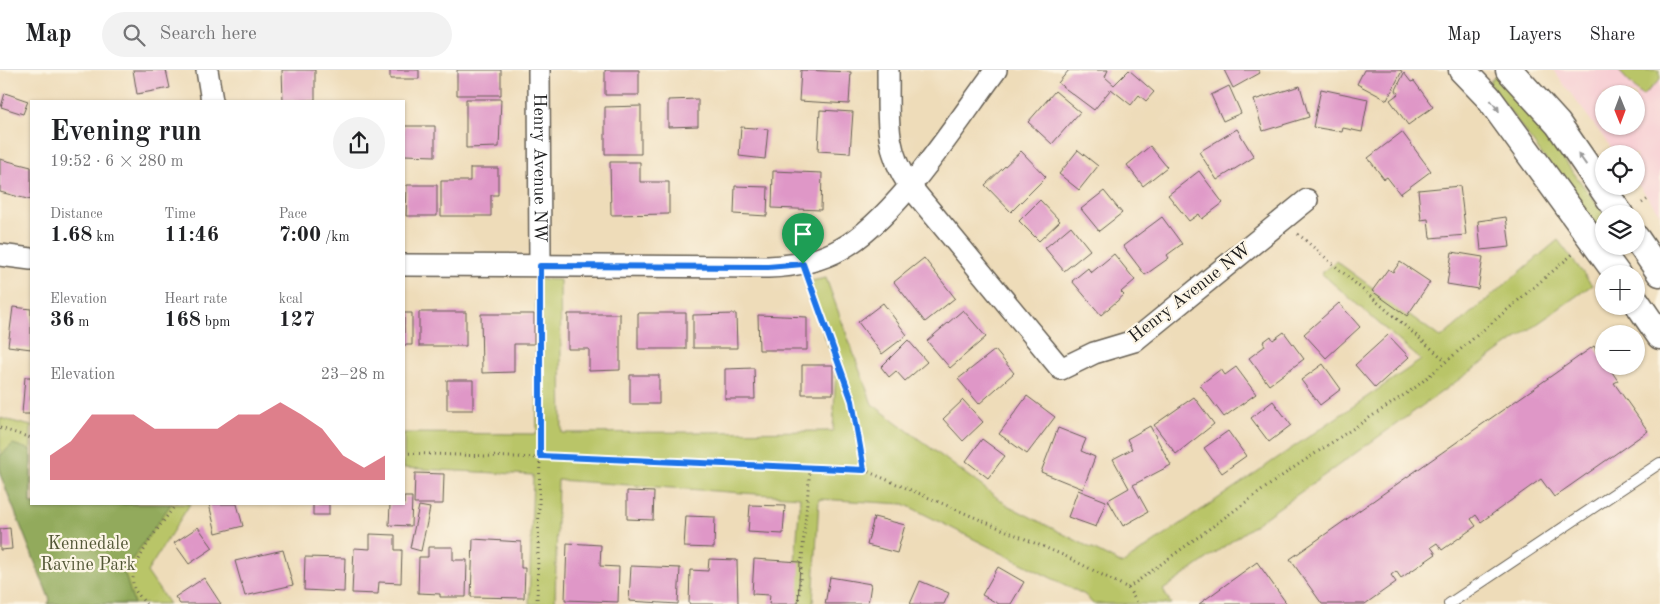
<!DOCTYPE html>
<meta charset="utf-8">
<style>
:root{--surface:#fff;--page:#f2f2f2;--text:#202124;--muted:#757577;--line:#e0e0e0;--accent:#d1495b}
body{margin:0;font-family:"Old Standard TT",serif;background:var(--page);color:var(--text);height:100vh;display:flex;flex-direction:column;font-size:19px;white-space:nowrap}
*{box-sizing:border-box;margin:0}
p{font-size:16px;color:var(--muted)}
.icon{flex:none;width:28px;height:28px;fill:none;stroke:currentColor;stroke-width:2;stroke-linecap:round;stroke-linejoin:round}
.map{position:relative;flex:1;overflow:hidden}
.sheet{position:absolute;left:30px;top:30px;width:375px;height:405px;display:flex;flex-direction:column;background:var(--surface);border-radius:0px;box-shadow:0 1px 4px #0004}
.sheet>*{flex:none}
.needle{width:32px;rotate:179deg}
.controls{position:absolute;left:1595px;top:15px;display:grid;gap:10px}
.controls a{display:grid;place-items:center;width:50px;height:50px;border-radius:50%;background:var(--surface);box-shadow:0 1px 4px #0004;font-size:25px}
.pin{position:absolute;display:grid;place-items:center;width:42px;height:42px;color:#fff;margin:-51px -21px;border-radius:50% 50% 50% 0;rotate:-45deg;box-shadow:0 0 5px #0007}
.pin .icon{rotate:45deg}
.round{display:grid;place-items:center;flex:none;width:52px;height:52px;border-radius:26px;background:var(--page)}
.head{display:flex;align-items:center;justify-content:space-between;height:85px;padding:0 20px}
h1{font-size:28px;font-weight:800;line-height:38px}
.figures{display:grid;grid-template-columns:repeat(3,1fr);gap:8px;height:85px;padding:5px 20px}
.figures div{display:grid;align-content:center}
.figures b{font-size:21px;font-weight:800}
.figures small{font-size:14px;font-weight:400}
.figures p{font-size:14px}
.chart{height:140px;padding:10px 20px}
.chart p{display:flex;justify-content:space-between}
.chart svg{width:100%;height:90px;margin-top:5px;fill:var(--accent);opacity:.7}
header{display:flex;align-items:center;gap:30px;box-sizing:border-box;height:70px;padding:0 25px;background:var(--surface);border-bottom:1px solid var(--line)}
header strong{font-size:24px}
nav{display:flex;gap:28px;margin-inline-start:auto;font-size:18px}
.search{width:350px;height:45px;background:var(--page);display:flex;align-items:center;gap:12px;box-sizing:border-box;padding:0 18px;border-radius:28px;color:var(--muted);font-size:19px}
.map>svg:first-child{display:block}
.built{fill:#f7cfd4;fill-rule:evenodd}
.green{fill:#b9c567;stroke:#6a7042}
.forest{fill:#92aa5c;stroke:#57633c}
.building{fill:#df97c7}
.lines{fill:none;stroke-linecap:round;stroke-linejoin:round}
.service-casing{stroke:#665f53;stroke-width:12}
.minor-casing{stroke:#665f53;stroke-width:24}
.tertiary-casing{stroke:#665f53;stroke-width:29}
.path{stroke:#665f53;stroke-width:3;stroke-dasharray:1 4;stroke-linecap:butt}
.service{stroke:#fff;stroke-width:10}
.minor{stroke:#fff;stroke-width:21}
.tertiary{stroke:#fff;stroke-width:26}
.oneway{fill:#999}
.route-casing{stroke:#fff;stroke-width:10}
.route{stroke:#1a73e8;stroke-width:6}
.labels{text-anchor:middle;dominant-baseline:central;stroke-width:4.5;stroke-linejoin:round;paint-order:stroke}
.street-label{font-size:18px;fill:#1c1c1c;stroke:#fcf5e5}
.park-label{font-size:18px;fill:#535736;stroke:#fcf5e5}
</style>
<header>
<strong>Map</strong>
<div class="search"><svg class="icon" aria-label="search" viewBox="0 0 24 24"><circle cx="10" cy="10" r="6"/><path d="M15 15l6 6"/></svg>Search here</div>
<nav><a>Map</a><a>Layers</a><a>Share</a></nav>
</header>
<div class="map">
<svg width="1660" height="534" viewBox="0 0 1660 534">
<rect width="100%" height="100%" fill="#fcf5e5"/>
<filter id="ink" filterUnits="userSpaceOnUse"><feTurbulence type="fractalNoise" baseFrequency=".02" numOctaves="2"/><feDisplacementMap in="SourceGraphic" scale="10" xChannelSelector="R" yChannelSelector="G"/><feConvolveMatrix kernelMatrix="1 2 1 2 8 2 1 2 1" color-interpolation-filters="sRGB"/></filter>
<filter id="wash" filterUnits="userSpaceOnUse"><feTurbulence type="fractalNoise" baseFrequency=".0096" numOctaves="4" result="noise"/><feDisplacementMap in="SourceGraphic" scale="20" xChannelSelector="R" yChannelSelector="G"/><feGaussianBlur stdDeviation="1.12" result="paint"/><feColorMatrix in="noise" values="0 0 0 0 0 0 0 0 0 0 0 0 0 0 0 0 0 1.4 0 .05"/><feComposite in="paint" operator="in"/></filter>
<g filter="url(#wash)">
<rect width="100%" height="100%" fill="#eedcb9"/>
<path class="built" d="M1553 0H1660V144L1636 112V84H1616ZM1604 24H1636V56H1604Z"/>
<path class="green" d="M1618 0H1660V10L1642 26Z
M1496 4 1554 76 1604 144V154L1597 159 1489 13Z
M1558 170 1592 215 1163 520 1171 534H1093L1085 525 904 434 819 429 813 534H792L800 427 558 410 555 534H529L533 405 404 398V363L537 364 535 209 560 210 562 363 833 361 836 298 806 212 826 208 872 334 1007 435 1122 494 1421 290 1321 203 1336 191 1441 268Z
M0 348 31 356V434H190L147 502 169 534H48L50 530 0 404Z"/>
<path class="forest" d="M13 374 31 380V434H171L124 501 134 534H48L50 530 0 404V386Z"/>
<g id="blocks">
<path class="building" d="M133 0H166L170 18 137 24Z
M282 0H315V30L283 31Z
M390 0H419V9H390Z
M457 0H501V25H457Z
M605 0H639V25H605Z
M801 0 851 2 849 34 799 31Z
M1069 0H1108L1105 7 1114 15 1129 0 1154 22 1146 31 1139 25 1131 35 1111 19 1094 40 1058 13Z
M1224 0H1258L1260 3 1233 18Z
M1364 0H1399L1402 1 1387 30 1357 14Z
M1404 3 1411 12 1414 11 1433 37 1408 55 1390 30 1398 24 1396 20Z
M1229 16 1241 43 1223 51 1211 25Z
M1300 16 1309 47 1263 61 1254 30Z
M1321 19 1368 29 1362 62 1343 58 1342 62 1313 57Z
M1055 21 1080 42 1052 74 1028 52Z
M5 23 28 31 23 44 1 37Z
M466 29H501L499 77 466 78Z
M698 29V56L668 57V30Z
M641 36V84H605V37Z
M820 40 853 42 850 83 818 81Z
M404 56H435V86L404 85Z
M741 57 768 59 765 89 739 86Z
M1237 59 1254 87 1217 110 1199 82Z
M1402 62 1431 101 1400 124 1387 107 1384 109 1368 88Z
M1150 76 1167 97 1143 116 1127 95Z
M1078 80 1098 96 1079 120 1059 104Z
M1021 81 1046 107 1011 142 985 115Z
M0 89 31 97V130L0 122Z
M610 92H640V112H669V144L611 145Z
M470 98H498V125H491V146H441V111H470Z
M773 101 822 103 821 140 772 138Z
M1199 101 1223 133 1202 149 1199 144 1189 151 1168 125Z
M407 115H437V146H406Z
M735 116 768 117 767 146 734 144Z
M1460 116 1466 165 1430 168 1428 149 1421 150 1418 120Z
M1104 121 1122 143 1099 161 1081 139Z
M1040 130 1060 151 1039 171 1019 151Z
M1162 147 1182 174 1167 185 1169 188 1145 205 1123 176Z
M1506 147 1510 177 1481 180 1478 151Z
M1071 156 1090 180 1064 201 1045 178Z
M1452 182 1483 187 1478 219 1447 214Z
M1114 184 1135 210 1121 222 1124 225 1101 245 1072 211 1088 198 1091 203Z
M924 188 955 228 925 252 894 212Z
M1400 192 1430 212 1407 246 1372 221 1388 199 1393 202Z
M883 233 907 265 882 284 858 252Z
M1339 233 1360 257 1326 288 1304 264Z
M13 237 31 239V279L8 276Z
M963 240 986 267 950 298 927 271Z
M419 242H466V276H419Z
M404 243H412V275H404Z
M638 243H686V279H638Z
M481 244H534V274H514V302L482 303Z
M568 244H620V300L589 301V279H568Z
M736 244 737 278H693V245Z
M758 245 807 247V280H759Z
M1284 262 1304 289 1269 315 1249 288 1265 276 1263 272 1271 266 1273 270Z
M1388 265 1409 287 1375 318 1355 295Z
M908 270 927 292 905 311 896 301 889 307 881 297Z
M1594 276 1604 291V296H1608L1618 311 1614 313 1648 361 1554 427 1541 409 1481 452 1476 445 1471 449 1476 456 1442 480 1437 473 1431 477 1436 484 1401 508 1396 501 1391 505 1396 512 1365 534H1322L1290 489Z
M995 280 1014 303 979 334 958 309Z
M1323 294 1341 319 1320 335 1301 310Z
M802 295H833V324H802Z
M1236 297 1256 324 1224 347 1200 315 1221 299 1225 305Z
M754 298 755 329H725V299Z
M630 305H659V334H630Z
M25 307H31V344H22Z
M447 310H473V340H447Z
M1027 326 1055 347 1027 384 999 364Z
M1194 327 1214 354 1176 384 1154 355Z
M963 330 983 352 963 371 943 349Z
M1273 331 1291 355 1269 372 1251 348Z
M1150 356 1171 395 1133 415 1148 442 1123 456 1108 430 1129 418 1113 389 1132 379 1127 369Z
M1058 358 1086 369 1081 381 1095 387 1083 419 1041 402Z
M1228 361 1246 386 1222 403 1204 378Z
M982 369 1005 386 988 408 966 391Z
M415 403 444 404 443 434H414Z
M1078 420 1106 431 1096 457 1068 447Z
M627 421 654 422 653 450 627 449Z
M404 427H412L411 456 389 455 390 434H404Z
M209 434H237L243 456 216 463Z
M313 434H329V445H313Z
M750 435 785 436 783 464 748 462Z
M419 436 430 438 421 481 410 478Z
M686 446 715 447 714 478 684 477Z
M874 447 905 455 897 483 867 475Z
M198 457 213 478 189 494 174 473Z
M10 458 12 479 0 480V459Z
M370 464 395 465V480H402L401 513 379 512 378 524 352 523 354 478 370 479Z
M473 469 521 472V498H525L524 528 471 527Z
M567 473 601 475 600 496 619 497 618 532 565 530Z
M428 477H453V490H467L466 527H440V524L418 523 419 487H428Z
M283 480 293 515 245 526 235 491Z
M305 487 345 488 344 522 304 520Z
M709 489 737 490 738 534H689L690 500 708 501Z
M754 489 800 492 798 534H769L770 525 752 524Z
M1257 492 1287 534H1199Z
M631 496 680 498 678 534 629 531Z
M998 497 1024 512 1011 534H999L982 525Z
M830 507 871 514 868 534H825Z
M204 508 221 534H180L175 527Z
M920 511 949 523 944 534H910Z"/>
</g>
</g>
<g filter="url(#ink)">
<use href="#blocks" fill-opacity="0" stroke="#665f53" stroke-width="1"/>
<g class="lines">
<g class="service-casing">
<path id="service" d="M1449 534 1660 393"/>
</g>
<g class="minor-casing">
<g id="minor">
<path d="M207 0 212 31"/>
<path id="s1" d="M539 0 540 195"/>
<path d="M888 0C889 45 883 77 909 115L1061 299 1094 283 1134 271 1307 130"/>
<path d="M0 185 31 189"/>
<path d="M404 195 768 197C794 196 818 192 841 179 897 148 957 52 996 0"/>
</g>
</g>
<g class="tertiary-casing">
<path id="tertiary" d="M1462 0 1488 27 1617 204
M1509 0 1558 54 1620 144
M1636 168 1660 203
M1636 231 1660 266"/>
</g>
<path class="path" d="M1642 133 1648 129
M1298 164 1446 291
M810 214 852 331 864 400
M0 358 31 368
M404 383 864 400 1065 486 1128 518 1138 534
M1128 518 1290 400 1416 317 1573 184
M146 534C142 529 136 523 134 518 126 496 164 451 176 434
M537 534 540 386V219
M798 534 810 398"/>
<use href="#service" class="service"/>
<use href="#minor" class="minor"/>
<use href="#tertiary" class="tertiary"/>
</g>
<defs><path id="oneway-solid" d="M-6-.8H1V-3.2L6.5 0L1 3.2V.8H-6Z" transform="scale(1.25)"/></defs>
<g class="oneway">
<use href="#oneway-solid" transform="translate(1495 36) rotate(53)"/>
<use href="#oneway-solid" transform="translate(1582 89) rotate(-125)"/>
</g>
</g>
<g class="lines" filter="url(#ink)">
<g class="route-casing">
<path id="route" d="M803 194 852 331 864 400 540 386V196L768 197Z"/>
</g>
<use href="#route" class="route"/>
</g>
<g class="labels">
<g class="street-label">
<text stroke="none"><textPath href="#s1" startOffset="98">Henry Avenue NW</textPath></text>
<text transform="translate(1190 223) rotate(-38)">Henry Avenue NW</text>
</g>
<g class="park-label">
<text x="88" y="474">Kennedale<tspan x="88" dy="21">Ravine Park</tspan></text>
</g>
</g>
</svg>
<div class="controls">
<a><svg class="needle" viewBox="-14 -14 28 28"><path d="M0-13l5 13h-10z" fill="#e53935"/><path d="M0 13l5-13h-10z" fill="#757577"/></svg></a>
<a><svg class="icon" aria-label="locate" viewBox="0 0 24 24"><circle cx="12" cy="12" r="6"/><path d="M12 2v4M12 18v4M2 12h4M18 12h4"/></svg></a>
<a><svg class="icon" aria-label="layers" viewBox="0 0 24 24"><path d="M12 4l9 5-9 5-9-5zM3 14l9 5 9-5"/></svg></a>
<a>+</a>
<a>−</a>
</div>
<div class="pin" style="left:803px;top:194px;background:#1e9e55"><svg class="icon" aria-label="arrive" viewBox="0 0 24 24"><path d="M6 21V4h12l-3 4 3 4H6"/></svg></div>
<section class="sheet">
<div class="head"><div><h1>Evening run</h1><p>19:52 · 6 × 280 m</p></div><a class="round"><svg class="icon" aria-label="share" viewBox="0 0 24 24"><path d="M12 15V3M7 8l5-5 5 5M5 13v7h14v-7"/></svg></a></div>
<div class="figures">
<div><p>Distance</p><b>1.68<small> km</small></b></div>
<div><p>Time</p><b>11:46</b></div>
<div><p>Pace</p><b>7:00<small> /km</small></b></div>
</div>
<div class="figures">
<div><p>Elevation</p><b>36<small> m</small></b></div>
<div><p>Heart rate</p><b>168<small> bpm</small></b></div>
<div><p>kcal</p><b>127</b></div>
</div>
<div class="chart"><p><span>Elevation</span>23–28 m</p>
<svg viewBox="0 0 160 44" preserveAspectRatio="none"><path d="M0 44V32L10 25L20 12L30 12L40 12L50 19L60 19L70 19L80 19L90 12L100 12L110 6L120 12L130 19L140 32L150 38L160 32V44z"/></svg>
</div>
</section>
</div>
